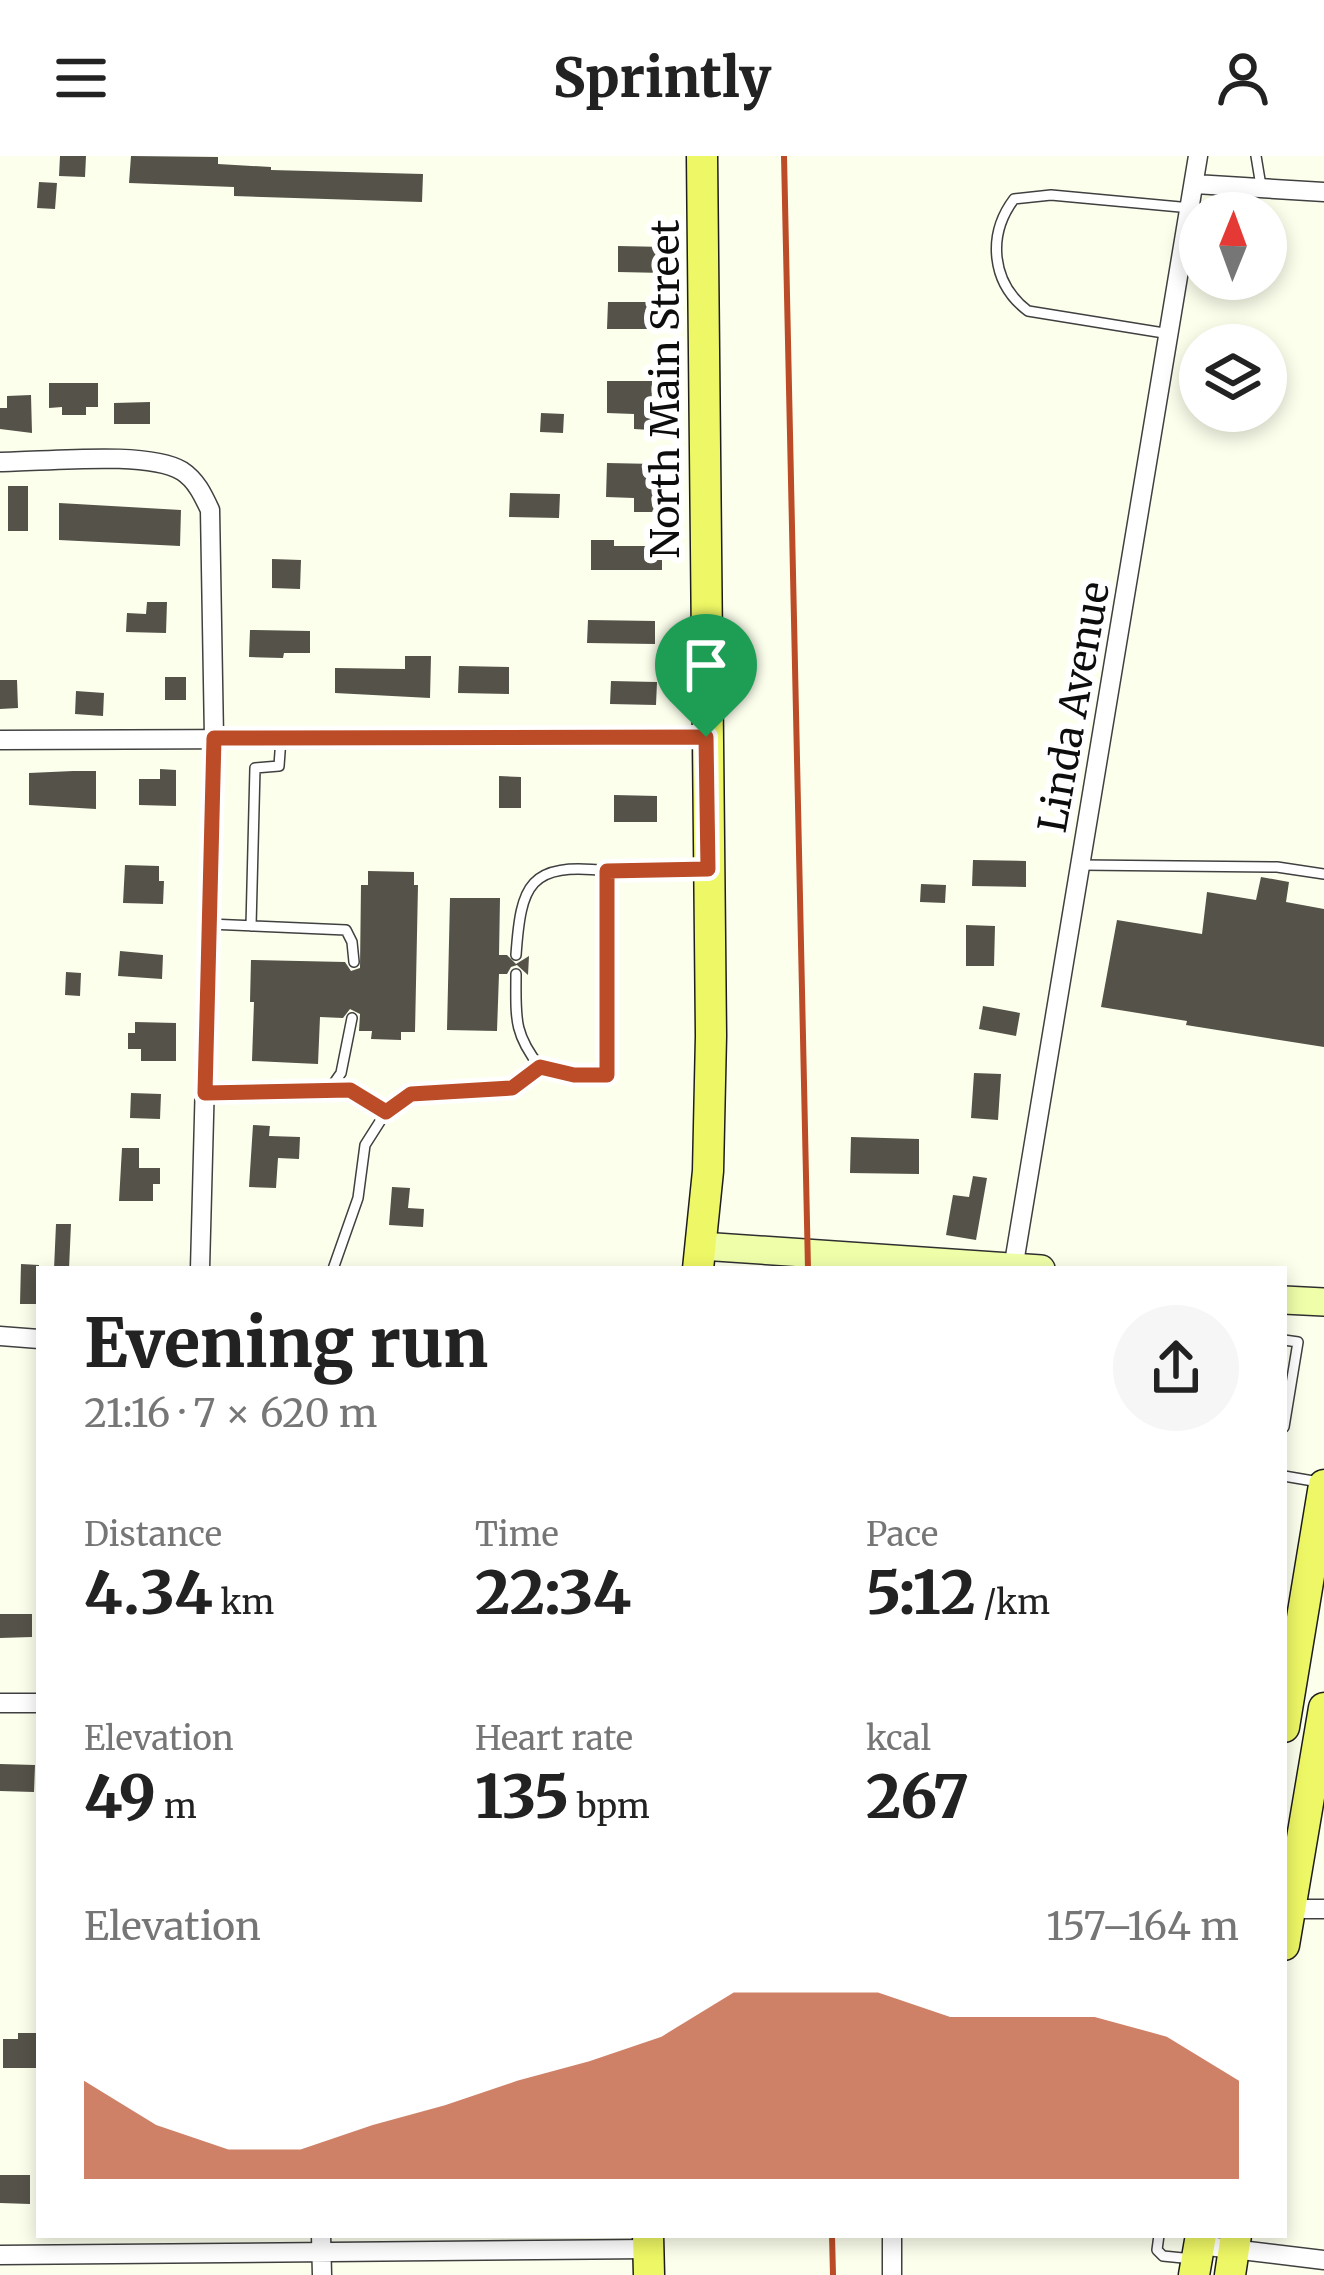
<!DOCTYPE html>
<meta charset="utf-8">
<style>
:root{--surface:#fff;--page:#f6f6f6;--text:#222;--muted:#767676;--accent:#bb4c27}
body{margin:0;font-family:Merriweather,serif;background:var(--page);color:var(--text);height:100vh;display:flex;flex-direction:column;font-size:45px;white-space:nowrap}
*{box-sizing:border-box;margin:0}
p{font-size:39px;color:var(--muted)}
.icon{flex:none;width:66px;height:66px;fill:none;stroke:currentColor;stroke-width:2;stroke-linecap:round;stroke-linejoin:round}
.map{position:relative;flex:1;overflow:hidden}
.details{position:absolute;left:36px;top:1110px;width:1251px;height:972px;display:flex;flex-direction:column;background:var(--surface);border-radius:0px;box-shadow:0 6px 18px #0003}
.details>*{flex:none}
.needle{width:78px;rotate:1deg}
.buttons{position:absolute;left:1179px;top:36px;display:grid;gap:24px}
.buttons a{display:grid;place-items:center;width:108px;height:108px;border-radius:50%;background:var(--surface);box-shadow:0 6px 18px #0003;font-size:60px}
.pin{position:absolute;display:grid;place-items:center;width:102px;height:102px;color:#fff;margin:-123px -51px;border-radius:50% 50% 50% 0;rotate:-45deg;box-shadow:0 0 12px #0007}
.pin .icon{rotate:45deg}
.round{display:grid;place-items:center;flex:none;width:126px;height:126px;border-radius:63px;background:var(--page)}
.overview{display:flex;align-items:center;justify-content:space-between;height:204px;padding:0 48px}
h1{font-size:66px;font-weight:800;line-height:90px}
.metrics{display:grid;grid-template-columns:repeat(3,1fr);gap:18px;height:204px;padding:12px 48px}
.metrics div{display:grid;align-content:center}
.metrics b{font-size:60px;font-weight:800}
.metrics small{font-size:33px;font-weight:400}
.metrics p{font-size:33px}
.chart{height:336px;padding:24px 48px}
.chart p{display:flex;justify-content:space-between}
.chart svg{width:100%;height:216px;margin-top:12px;fill:var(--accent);opacity:.7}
header{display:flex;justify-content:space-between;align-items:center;height:156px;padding:0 48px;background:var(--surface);font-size:54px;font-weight:800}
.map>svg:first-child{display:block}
.building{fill:#555249}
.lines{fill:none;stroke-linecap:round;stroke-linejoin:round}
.lane-casing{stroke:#404040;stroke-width:12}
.street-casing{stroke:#404040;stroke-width:21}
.secondary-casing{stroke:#2f2f2f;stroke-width:30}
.primary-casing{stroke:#1e1e1e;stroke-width:33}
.lane{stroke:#fff;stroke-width:9}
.street{stroke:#fff;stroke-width:18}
.secondary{stroke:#eefea9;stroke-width:27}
.primary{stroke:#eef765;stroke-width:30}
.rail{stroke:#bb4c27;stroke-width:6}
.route-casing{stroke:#fff;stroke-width:24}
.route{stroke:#bb4c27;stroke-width:15}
.labels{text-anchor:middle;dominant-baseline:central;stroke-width:12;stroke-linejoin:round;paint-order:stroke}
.street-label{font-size:39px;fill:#0d0d0d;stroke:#fff}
</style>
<header><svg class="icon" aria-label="menu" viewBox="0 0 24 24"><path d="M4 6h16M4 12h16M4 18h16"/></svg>Sprintly<svg class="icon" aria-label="person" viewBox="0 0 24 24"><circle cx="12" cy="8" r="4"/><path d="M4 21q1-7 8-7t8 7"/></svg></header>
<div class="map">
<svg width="1324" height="2119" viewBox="0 0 1324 2119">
<rect width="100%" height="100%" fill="#fdffed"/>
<path class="building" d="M60 0H86L85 21 59 20Z
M131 0 218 1V8L271 11V14L423 18 422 46 234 40V31L129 27Z
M39 26 57 27 55 53 37 52Z
M618 90 666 91 665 117 618 116Z
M608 146H653L652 173H607Z
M607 225H652L651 274 634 273V258L607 257Z
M49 227H98V251H86V259H62V251L49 252Z
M31 239 32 277 0 273V252H7V240Z
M150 246V268H114V247Z
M541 257 564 258 563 277 540 276Z
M607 307 656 308 655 356H634V342L606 341Z
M8 330H28V375H8Z
M510 337 560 338 559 362 509 361Z
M59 347 181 354 180 390 59 384Z
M591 384H614V390H662V414H591Z
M272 403 301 404 300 433 272 432Z
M147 446H167L166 477 126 476 127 457 146 458Z
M588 464 655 465V488L587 487Z
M250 474 310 475V497H284L283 502 249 501Z
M405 500H431L430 542 335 537V512L405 513Z
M459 510 509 511V538L458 537Z
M165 521H186V544H165Z
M0 524H17L18 552 0 553Z
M611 525 657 526 656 549 610 548Z
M76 535 104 537 103 560 75 558Z
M160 613 176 614V650L139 649V623H160Z
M73 615H96V653L29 649V617Z
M499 620 521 621V652H499Z
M614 639 657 640V666H614Z
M973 704 1026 705V731L972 730Z
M125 709 159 710V725H164L163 748 123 747Z
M368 715 414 716V729H418L415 876H401V884L371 883 372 875H359L360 858 350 853 343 862 320 861 318 908 252 905 254 846H250L251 804 345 806 351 815 360 812 361 729H368Z
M1261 721 1289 726 1286 746 1324 753V891L1186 869 1187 865 1101 851 1117 764 1202 778 1207 736 1256 744Z
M921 728 946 729 945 747 920 746Z
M450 742H500L499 799H507L516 808 529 800 528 819 517 809 511 811 507 818H499L497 875 447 874Z
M966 769 995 770 994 810H966Z
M120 795 163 799 162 823 118 820Z
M66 816 81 817 80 840 65 839Z
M983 850 1020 857 1016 880 979 873Z
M135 866 176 867V905H141V893H128V877H135Z
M974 917 1001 918 998 964 971 962Z
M131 937 161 938 160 963 130 962Z
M253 969 270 970 269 980 300 981 299 1003 278 1002 276 1032 249 1031Z
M851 981 919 983V1018L850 1017Z
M122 992H139V1012H160V1028H153V1045H119Z
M973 1020 987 1022 976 1084 946 1079 953 1039 969 1041Z
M392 1031 410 1032 408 1052 424 1053 423 1071 389 1069Z
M56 1068H71L69 1113H54Z
M21 1108 39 1109V1148H20Z
M0 1458H32V1481L0 1482Z
M0 1608 35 1609 34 1636 0 1635Z
M18 1877H39V1912H3V1883H18Z
M0 2019H30V2048L0 2047Z"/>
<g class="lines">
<g class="lane-casing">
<path id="lane" d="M1256 0 1261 30
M1170 178 1028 155C991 127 987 79 1014 43L1051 39 1191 52
M1081 709 1277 711 1324 718
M209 768 346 774 352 786 354 806
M251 770 255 612 279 610 281 582
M516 799C521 728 529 706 607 715
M516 818C516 861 513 877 540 911
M329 934 341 917 352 862
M205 937 350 934 386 956
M333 1113 358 1042 365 989 386 956 411 938 512 932 540 911 573 918H607V715L703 713
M1284 1184 1298 1186 1284 1271
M1284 1320 1319 1326
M1159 2079 1157 2094 1163 2100 1193 2103"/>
</g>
<g class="street-casing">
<path id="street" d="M1195 28 1324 36
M0 306C44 306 147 294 182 315 196 324 203 339 210 354L214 582 200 1113
M0 584 706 581
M1013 1113 1198 0
M0 1180 39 1183
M0 1547H39
M1284 1753H1324
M321 2079 322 2119
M892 2079V2119
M1199 2089 1324 2104
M0 2099 648 2093"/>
</g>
<g class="secondary-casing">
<path id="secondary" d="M701 1090 1041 1113
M1284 1144 1324 1146"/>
</g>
<g class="primary-casing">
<path id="primary" d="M698 1113 708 1015 711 880 702 0
M1284 1571 1324 1329
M1284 1789 1324 1552
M648 2079 649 2119
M1194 2119 1201 2079
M1230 2119 1236 2079"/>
</g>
<use href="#lane" class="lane"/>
<use href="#street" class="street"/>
<use href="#secondary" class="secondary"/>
<use href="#primary" class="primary"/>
<path class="rail" d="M784 0 808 1113
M832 2079 833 2119"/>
</g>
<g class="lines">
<g class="route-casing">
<path id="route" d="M706 581 708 713 607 715V919H574L540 911 512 932 411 938 386 956 350 934 205 937 214 582Z"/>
</g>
<use href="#route" class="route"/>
</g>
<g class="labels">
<g class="street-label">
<text transform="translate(665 233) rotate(-90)">North Main Street</text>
<text transform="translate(1074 551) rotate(-80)">Linda Avenue</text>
</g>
</g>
</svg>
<div class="buttons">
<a><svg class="needle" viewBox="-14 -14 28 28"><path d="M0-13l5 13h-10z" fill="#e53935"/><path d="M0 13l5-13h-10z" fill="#767676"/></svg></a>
<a><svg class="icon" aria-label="layers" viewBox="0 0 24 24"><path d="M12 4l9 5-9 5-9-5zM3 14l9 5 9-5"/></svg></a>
</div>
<div class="pin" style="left:706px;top:581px;background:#1e9e55"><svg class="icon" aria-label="arrive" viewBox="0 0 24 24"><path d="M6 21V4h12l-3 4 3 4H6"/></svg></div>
<section class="details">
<div class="overview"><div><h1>Evening run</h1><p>21:16 · 7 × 620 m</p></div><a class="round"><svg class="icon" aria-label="share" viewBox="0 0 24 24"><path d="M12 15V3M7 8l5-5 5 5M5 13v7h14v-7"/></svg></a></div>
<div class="metrics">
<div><p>Distance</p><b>4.34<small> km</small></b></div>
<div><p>Time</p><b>22:34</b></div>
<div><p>Pace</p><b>5:12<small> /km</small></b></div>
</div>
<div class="metrics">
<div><p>Elevation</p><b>49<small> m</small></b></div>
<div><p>Heart rate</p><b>135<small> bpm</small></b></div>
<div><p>kcal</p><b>267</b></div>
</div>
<div class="chart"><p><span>Elevation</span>157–164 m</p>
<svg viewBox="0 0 160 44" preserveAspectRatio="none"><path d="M0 44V24L10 33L20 38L30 38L40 33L50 29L60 24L70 20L80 15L90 6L100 6L110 6L120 11L130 11L140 11L150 15L160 24V44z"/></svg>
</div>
</section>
</div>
